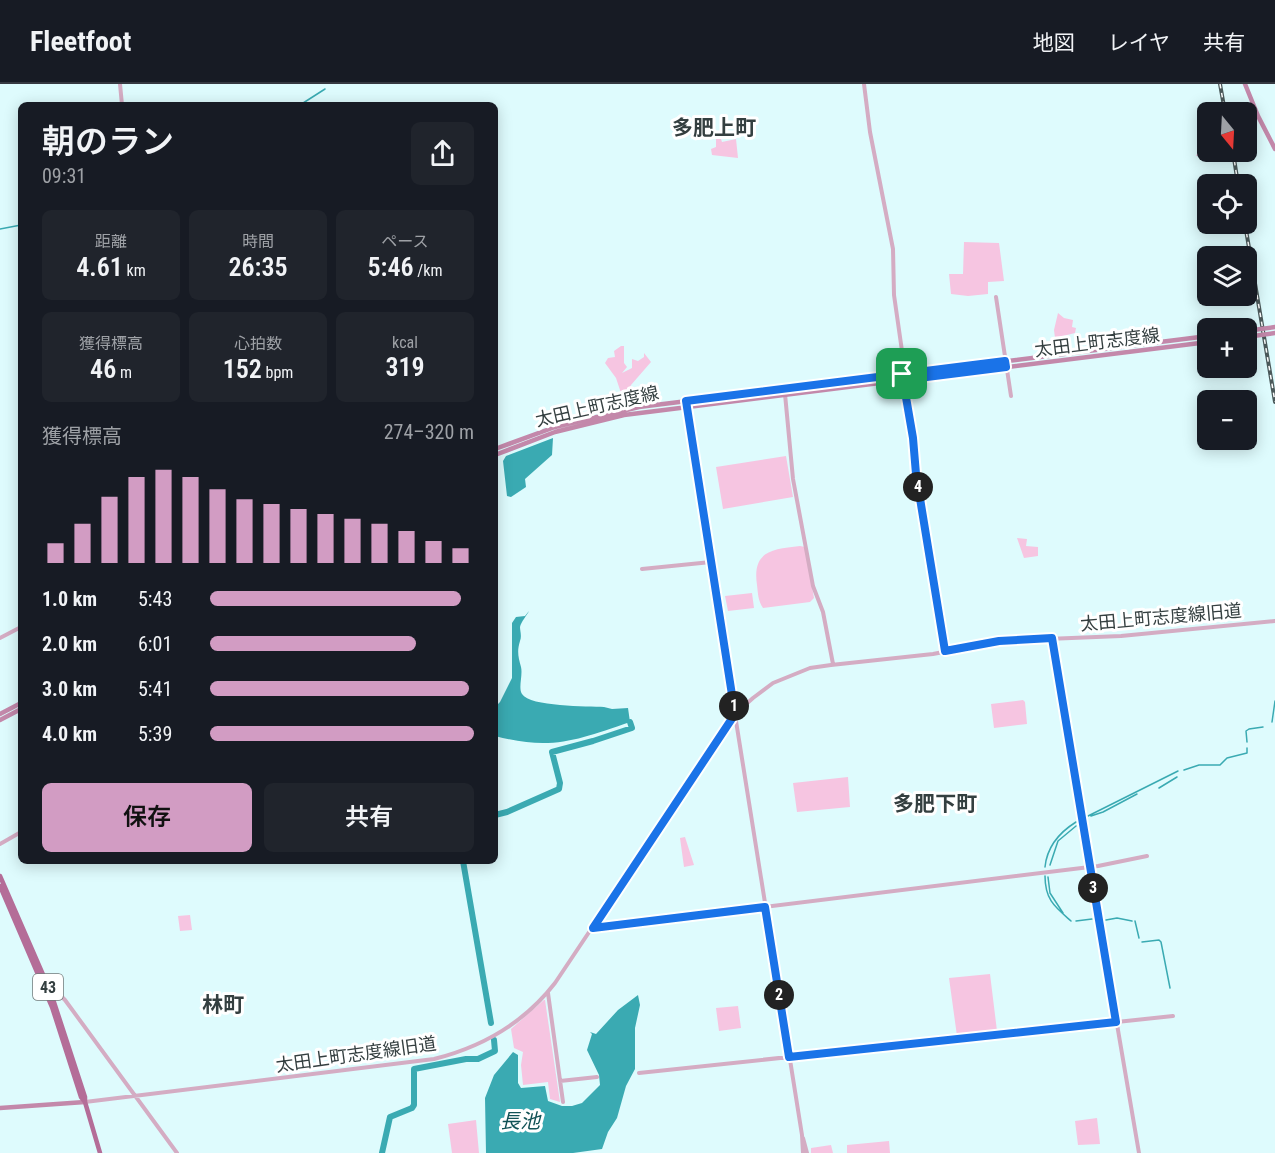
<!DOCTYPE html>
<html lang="ja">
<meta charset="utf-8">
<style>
:root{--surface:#171b24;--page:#20242c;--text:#f1f3f6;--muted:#9ea1a6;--line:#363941;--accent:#d29cc3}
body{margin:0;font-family:"Roboto Condensed","Noto Sans JP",sans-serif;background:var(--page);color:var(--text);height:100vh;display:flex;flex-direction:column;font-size:22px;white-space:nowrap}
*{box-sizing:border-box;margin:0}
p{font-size:20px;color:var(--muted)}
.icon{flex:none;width:33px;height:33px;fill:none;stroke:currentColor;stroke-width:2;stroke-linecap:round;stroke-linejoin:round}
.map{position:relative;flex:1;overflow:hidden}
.drawer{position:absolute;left:18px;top:18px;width:480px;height:762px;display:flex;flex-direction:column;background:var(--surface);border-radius:9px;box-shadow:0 3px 15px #0003}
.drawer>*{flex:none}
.needle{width:39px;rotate:162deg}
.buttons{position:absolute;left:1197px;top:18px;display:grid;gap:12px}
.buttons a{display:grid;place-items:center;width:60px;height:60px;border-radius:9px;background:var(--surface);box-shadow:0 3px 15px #0003;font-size:30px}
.pin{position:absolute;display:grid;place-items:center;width:51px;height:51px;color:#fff;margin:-26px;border-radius:12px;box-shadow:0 3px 9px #0006}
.km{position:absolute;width:30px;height:30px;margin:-15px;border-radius:50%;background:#222;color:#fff;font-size:16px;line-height:30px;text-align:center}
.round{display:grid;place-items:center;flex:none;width:63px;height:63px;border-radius:9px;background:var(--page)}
.headline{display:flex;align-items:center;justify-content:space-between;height:102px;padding:0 24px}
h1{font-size:33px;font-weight:600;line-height:45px}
.metrics{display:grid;grid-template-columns:repeat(3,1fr);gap:9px;height:102px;padding:6px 24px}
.metrics div{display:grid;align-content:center;border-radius:9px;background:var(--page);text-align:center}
.metrics b{font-size:26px;font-weight:600}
.metrics small{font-size:16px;font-weight:400}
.metrics p{font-size:16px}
.chart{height:168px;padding:12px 24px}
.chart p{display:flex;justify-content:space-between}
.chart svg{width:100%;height:108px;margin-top:6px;stroke:var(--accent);stroke-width:6}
.button{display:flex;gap:12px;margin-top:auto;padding:12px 24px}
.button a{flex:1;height:69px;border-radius:9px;background:var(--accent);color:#111;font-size:24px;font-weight:600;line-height:69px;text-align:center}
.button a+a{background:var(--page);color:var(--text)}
ul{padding:0 24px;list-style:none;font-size:20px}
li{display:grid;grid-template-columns:96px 72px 1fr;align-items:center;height:45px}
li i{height:15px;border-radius:8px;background:var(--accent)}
header{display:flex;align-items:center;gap:36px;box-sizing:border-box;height:84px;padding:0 30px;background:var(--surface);border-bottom:2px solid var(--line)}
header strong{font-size:28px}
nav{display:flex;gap:33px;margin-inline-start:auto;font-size:21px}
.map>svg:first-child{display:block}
.green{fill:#f6c5e1}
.water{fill:#3aaab2}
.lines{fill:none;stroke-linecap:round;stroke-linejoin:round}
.stream{stroke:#3aaab2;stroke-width:1.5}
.river{stroke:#3aaab2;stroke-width:6}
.tertiary{stroke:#d4acc3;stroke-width:4}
.secondary{stroke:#c388aa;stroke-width:4.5}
.primary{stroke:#b46d98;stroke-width:4.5}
.rail-casing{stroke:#4b595a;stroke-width:4}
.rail{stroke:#fff;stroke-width:1.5;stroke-dasharray:4.5;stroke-linecap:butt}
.secondary-bridge{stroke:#c388aa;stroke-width:4.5}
.route-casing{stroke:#fff;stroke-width:12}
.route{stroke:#1a73e8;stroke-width:8}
.labels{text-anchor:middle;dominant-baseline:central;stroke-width:6;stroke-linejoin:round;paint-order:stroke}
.shield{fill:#fff;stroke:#717979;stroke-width:1.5}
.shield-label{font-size:16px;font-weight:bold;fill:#343f40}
.street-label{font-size:18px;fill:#343f40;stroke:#fff}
.water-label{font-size:20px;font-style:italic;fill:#115256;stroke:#fff}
.quarter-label{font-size:21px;font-weight:bold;fill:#343f40;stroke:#fff}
</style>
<header>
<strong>Fleetfoot</strong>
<nav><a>地図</a><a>レイヤ</a><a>共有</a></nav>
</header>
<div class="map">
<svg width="1275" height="1069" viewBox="0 0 1275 1069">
<rect width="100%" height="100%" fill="#defbfd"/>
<path class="green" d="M1207 49 1208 68H1220V74L1212 71 1196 72Z
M716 52H720L722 58 736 55 738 74 712 71 711 65 716 63Z
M964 158 999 159 1004 197 988 198V210L968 212 951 210 949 190H963Z
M1058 229 1064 234 1073 236 1072 243 1076 244 1075 249 1055 254 1054 246Z
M621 262H624V279L627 283 622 289 632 284V275L638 277 644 273V269L651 278 631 301 626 311 622 312 616 294 605 279 608 274 615 273 614 267Z
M786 372 793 413 723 425 716 383Z
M1017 454 1027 455 1026 462 1038 463V472L1024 474Z
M800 462 805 463 814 514 810 518 763 524C758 517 758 509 757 501 752 467 772 465 800 462Z
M752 509 754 524 728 527 725 512Z
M1023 616 1025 618 1027 640 994 644 991 620Z
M848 693 850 723 797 728 793 699Z
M685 753 694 781 684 783 680 754Z
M190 831 192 846 180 847 178 832Z
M990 890 997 947 957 952 949 894Z
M544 916H545L560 1018 550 1015 548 998 523 1001 521 981 523 968 514 964 511 945Z
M738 922 741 944 719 947 716 924Z
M1097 1034 1100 1060 1078 1061 1075 1037Z
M476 1036 479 1069H452L448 1040Z
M889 1057 890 1069H847V1061Z
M831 1061 833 1069H811V1064Z"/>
<path class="water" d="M553 354 552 371 525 395 526 403 511 413 507 412 503 377 506 372Z
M529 527C527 531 521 538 520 543 520 547 522 552 520 557 517 567 518 572 521 583 523 591 518 604 522 610 530 623 588 622 604 623L612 625 628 624 630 638C577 656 552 667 495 652V623L500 618 512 594V539L516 533 525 532Z
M638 911 640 921 635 944V985L626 1002 617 1034 608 1048 602 1065 573 1069H486L485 1014 494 991 513 968 518 971V999L521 1004 545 1002 548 1017 562 1022H572L582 1019 600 1001 599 991 587 966 592 950 590 948 596 950 618 926Z"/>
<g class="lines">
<path class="stream" d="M300 21 325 5
M0 145 21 141
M1272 638 1275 617
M1247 658 1246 647 1249 645 1263 643
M1184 686 1199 681H1220L1227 674 1247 669V664
M1159 704 1177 693
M1088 732 1178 687
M1091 732 1103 728 1137 710
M1050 781 1058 757 1076 742
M1045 783C1047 763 1060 748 1076 738
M1045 792C1045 816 1055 823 1071 837
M1048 793 1050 809 1063 829
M1106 836 1117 834 1132 837
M1076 837 1092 835
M1135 837 1139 854
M1142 858 1159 856 1161 858 1170 904"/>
<path class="river" d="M495 731 507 728 559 705 560 699 552 668 593 657 632 644 630 638
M463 777 491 939
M382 1069 390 1033 412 1024 414 1021V985L466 975H478L495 967 494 956"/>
<path class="tertiary" d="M120 0 122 21
M864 0 870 48 893 165 894 211 902 267V290L912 344 916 390 945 567
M996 213 1011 312
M785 310 793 395 813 502 823 528 833 580
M685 317 802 1051 803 1069
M642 485 711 478
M0 554 21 543
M1051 554 1139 1069
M0 760 21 748
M594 844 1098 782 1147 772
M548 909 563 1018
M49 910 61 912 65 916 177 1069
M639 989 1173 932
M560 997 597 993
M85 1018 434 975C482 963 524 939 555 899L735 630 753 614 773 599 810 584 831 581 933 570 1000 557 1121 552 1275 537
M803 1054 807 1069"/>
<path class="secondary" d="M1245 0 1258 32 1275 65
M495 365 555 343 639 323 1208 252
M495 371 555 348 624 331 1208 258
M0 630 21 619
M0 636 21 625
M0 1024 85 1018"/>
<path class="primary" d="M0 792 51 909 85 1013V1018L100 1069
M0 802 52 923 81 1013 85 1018"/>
<g class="rail-casing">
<path id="rail" d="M1220 0 1225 28
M1233 68 1238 100
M1245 140 1275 318"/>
</g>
<use href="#rail" class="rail"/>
<path class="secondary-bridge" d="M1246 247 1275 243
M1246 253 1275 249"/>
</g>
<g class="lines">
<g class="route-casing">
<path id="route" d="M1005 277 1006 283 903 296 913 354 916 390 945 567 999 557 1052 554 1116 938 789 973 765 823 593 844 735 630 686 317Z"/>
</g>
<use href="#route" class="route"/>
</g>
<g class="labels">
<rect class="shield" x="33" y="890" width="30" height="26" rx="4.5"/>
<g class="shield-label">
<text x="48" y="903">43</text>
</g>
<g class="street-label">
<text transform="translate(1097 258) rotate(-7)">太田上町志度線</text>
<text transform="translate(597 322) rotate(-13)">太田上町志度線</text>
<text transform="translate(1161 533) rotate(-5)">太田上町志度線旧道</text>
<text transform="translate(356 970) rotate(-8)">太田上町志度線旧道</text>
</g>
<g class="water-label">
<text x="520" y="1037">長池</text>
</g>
<g class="quarter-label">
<text x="714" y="44">多肥上町</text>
<text x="935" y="720">多肥下町</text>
<text x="223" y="921">林町</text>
</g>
</g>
</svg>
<div class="buttons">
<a><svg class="needle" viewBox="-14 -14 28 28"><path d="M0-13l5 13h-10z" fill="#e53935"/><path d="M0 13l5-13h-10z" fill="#9ea1a6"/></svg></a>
<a><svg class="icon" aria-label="locate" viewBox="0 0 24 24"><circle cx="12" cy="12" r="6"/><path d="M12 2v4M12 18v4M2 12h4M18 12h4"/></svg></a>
<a><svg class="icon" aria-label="layers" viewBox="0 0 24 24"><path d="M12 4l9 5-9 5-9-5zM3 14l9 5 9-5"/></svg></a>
<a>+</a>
<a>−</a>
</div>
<div class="pin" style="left:902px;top:290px;background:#1e9e55"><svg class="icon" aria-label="arrive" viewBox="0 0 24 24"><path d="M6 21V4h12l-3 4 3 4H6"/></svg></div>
<b class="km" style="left:734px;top:622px">1</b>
<b class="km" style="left:779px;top:911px">2</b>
<b class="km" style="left:1093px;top:804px">3</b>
<b class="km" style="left:918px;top:403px">4</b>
<section class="drawer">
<div class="headline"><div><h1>朝のラン</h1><p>09:31</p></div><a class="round"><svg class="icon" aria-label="share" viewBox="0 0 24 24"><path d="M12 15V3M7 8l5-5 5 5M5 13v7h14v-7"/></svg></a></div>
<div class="metrics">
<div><p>距離</p><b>4.61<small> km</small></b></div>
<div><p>時間</p><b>26:35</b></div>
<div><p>ペース</p><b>5:46<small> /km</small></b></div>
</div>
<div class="metrics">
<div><p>獲得標高</p><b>46<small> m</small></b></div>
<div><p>心拍数</p><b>152<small> bpm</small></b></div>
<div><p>kcal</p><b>319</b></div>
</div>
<div class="chart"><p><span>獲得標高</span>274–320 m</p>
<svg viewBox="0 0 160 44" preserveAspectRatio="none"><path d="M5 44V36M15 44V28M25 44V17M35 44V9M45 44V6M55 44V9M65 44V14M75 44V18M85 44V20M95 44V22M105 44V24M115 44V26M125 44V28M135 44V31M145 44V35M155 44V38"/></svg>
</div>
<ul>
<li><b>1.0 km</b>5:43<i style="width:95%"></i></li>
<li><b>2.0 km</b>6:01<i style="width:78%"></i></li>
<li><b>3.0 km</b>5:41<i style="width:98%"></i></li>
<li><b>4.0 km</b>5:39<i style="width:100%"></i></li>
</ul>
<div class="button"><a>保存</a><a>共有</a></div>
</section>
</div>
